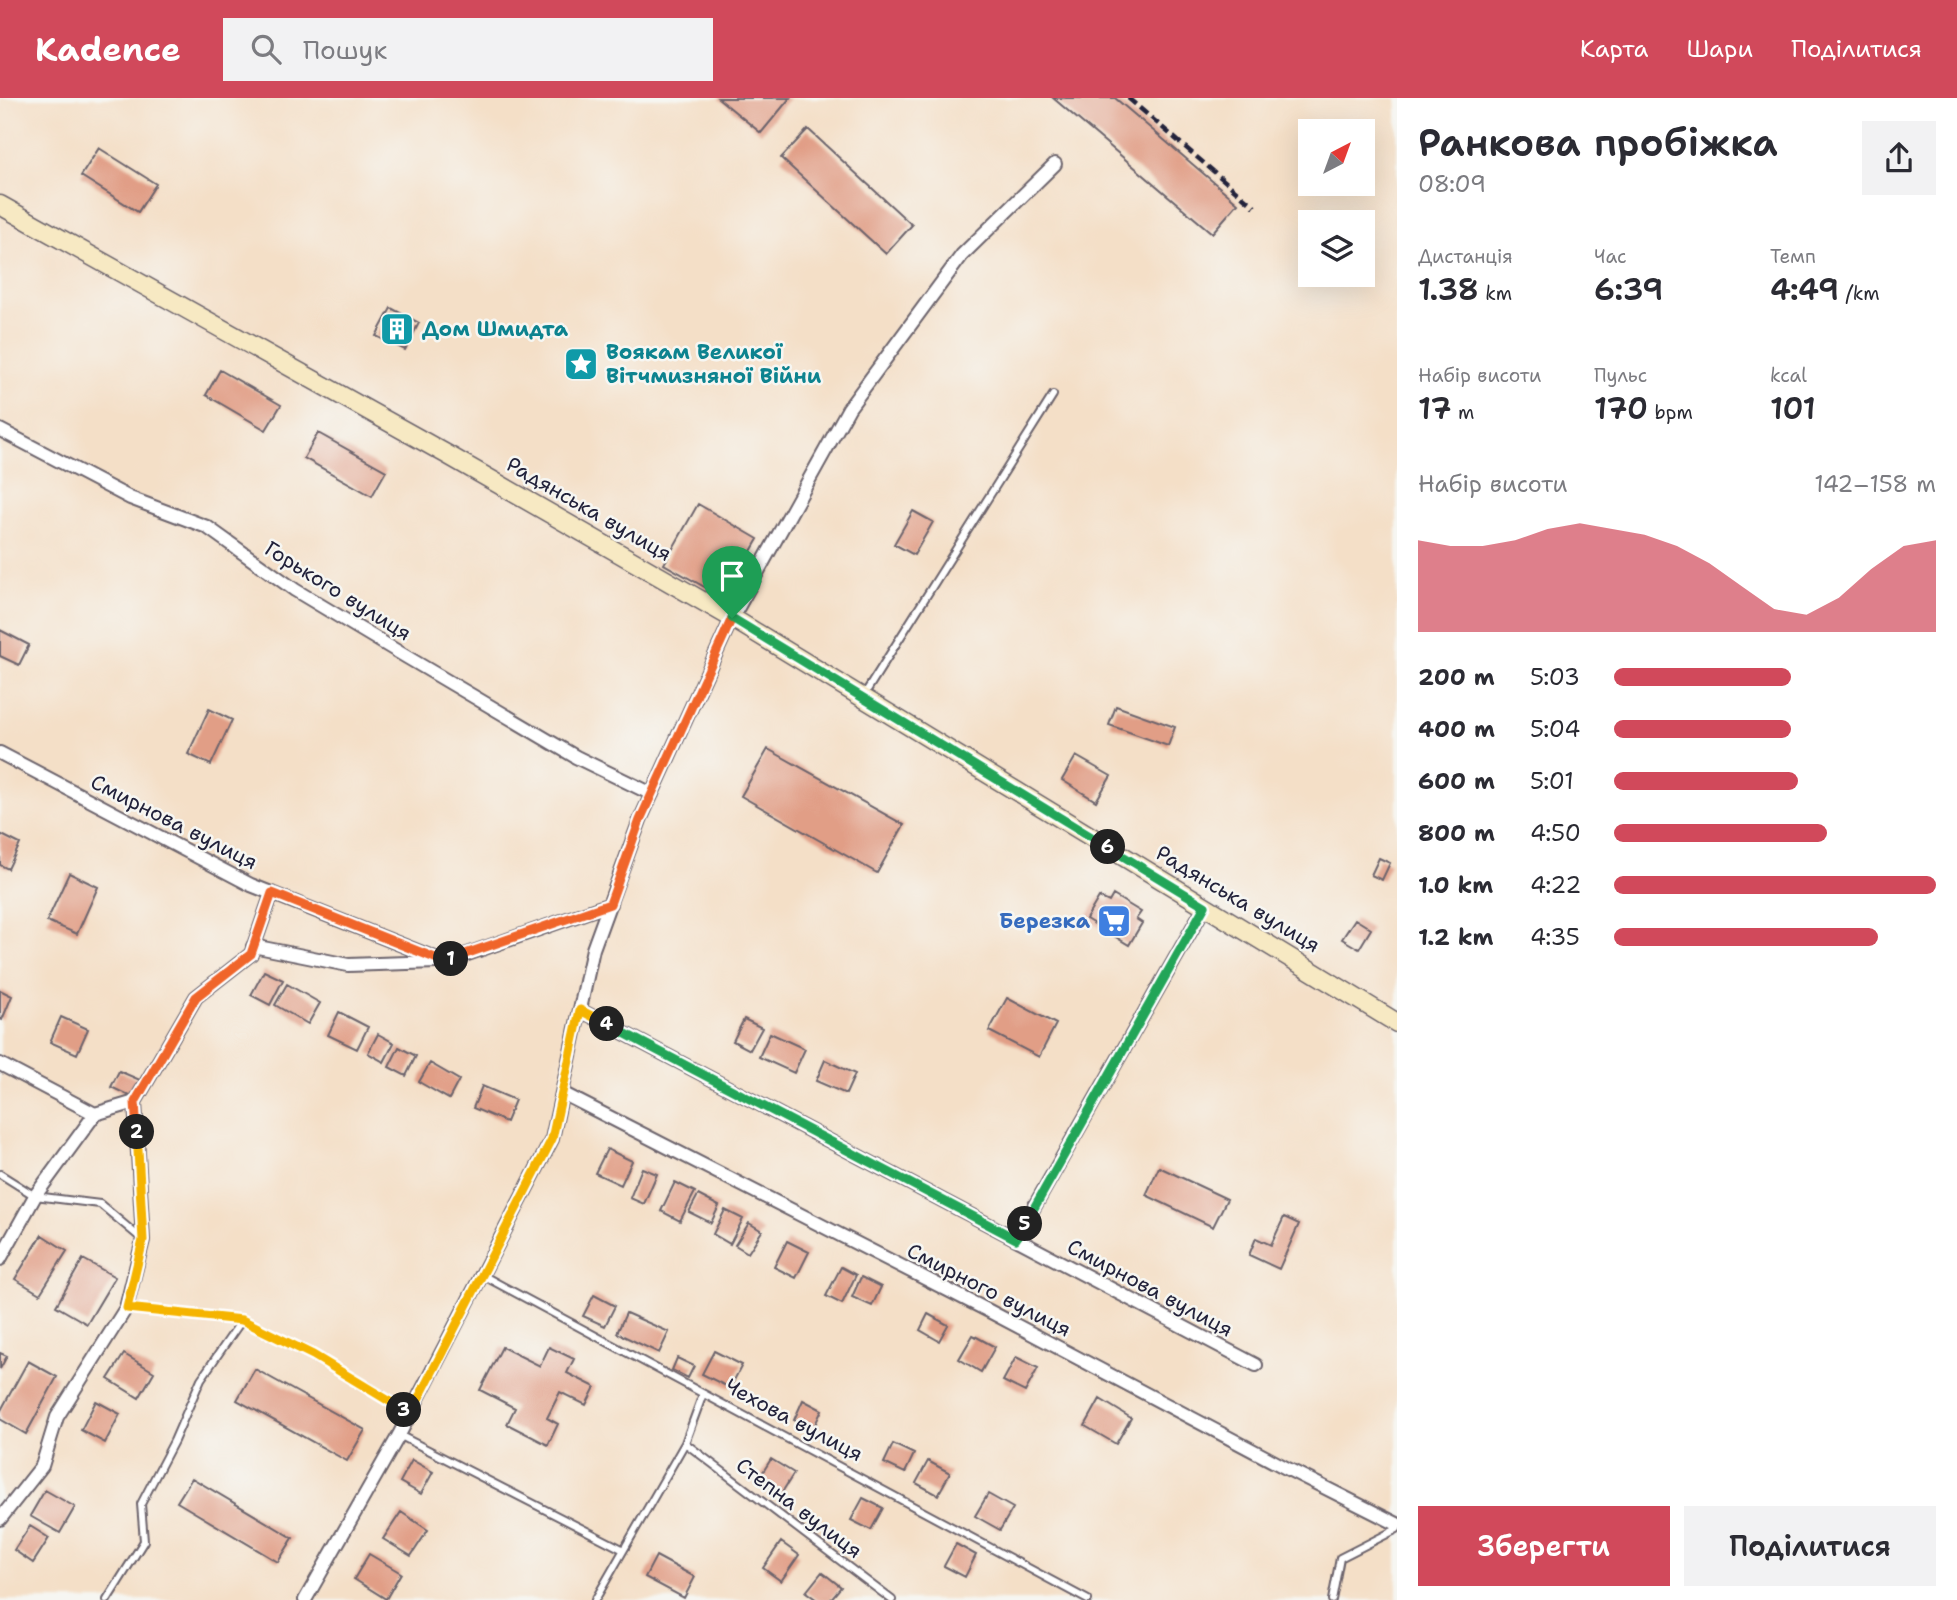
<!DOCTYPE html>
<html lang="uk">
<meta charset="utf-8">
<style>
:root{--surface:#fff;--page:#f2f2f3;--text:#2b2b33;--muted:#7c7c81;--accent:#d1495b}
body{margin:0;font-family:"Shantell Sans",sans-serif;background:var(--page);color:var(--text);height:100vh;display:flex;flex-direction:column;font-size:26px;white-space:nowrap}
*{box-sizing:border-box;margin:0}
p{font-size:23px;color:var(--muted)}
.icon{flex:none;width:38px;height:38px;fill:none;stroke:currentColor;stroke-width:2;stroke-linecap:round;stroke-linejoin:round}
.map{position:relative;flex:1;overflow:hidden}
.details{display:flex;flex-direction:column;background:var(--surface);width:560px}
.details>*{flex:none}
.needle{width:46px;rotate:41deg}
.buttons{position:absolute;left:1298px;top:21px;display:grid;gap:14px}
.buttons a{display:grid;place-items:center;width:77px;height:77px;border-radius:0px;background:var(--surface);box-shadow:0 7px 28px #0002;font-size:35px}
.pin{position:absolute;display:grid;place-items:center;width:60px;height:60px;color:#fff;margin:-72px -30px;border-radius:50% 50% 50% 0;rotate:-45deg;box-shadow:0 0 7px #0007}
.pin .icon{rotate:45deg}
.km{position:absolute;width:35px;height:35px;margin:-18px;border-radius:50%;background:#222;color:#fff;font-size:19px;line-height:35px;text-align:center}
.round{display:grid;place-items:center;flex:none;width:74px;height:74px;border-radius:0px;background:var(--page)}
.headline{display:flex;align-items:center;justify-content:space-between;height:119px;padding:0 21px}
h1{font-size:38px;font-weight:600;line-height:52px}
.stats{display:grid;grid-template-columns:repeat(3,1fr);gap:10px;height:119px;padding:7px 21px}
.stats div{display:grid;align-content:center}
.stats b{font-size:30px;font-weight:600}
.stats small{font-size:19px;font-weight:400}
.stats p{font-size:19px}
.chart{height:196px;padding:14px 21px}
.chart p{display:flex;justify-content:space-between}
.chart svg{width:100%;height:126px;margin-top:7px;fill:var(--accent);opacity:.7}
.button{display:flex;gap:14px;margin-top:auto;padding:14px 21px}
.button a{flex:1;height:80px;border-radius:0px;background:var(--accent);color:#fff;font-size:28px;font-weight:600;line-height:80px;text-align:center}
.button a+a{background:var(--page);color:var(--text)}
ul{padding:0 21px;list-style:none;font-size:23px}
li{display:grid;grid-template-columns:112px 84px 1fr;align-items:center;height:52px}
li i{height:18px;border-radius:9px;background:var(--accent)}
header{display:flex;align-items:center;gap:42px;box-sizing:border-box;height:98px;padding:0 35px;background:var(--accent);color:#fff}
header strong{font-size:33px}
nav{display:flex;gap:38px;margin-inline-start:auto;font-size:24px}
.search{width:490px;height:63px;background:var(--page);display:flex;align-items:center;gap:18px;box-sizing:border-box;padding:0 24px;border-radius:0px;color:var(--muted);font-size:26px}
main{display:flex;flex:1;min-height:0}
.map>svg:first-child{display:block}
.building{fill:#e19e86}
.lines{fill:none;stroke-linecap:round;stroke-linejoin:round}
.lane-casing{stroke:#6c646c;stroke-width:10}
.street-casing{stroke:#6c646c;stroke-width:16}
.secondary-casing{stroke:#6c646c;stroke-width:21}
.lane{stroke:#fff;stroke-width:6}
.street{stroke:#fff;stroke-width:12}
.secondary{stroke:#f7e9c3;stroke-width:18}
.rail{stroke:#22223b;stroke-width:4.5;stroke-dasharray:10 5;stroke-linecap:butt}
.split-1-casing{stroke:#fff;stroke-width:14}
.split-2-casing{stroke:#fff;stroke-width:14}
.split-3-casing{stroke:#fff;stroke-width:14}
.split-4-casing{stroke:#fff;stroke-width:14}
.split-5-casing{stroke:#fff;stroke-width:14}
.split-6-casing{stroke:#fff;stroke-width:14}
.split-7-casing{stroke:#fff;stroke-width:14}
.split-1{stroke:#f0652b;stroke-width:9}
.split-2{stroke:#f0652b;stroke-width:9}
.split-3{stroke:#f5b400;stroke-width:9}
.split-4{stroke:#f5b400;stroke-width:9}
.split-5{stroke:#22a559;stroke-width:9}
.split-6{stroke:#22a559;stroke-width:9}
.split-7{stroke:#22a559;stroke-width:9}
.labels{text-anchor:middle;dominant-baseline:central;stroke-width:5;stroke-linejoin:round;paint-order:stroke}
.culture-label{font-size:21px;font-weight:bold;fill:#0d838f;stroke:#f6f6f2;text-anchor:start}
.street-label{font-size:21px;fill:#22223b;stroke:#f6f6f2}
.shop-label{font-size:21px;font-weight:bold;fill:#366cbe;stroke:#f6f6f2;text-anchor:end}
</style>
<header>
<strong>Kadence</strong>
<div class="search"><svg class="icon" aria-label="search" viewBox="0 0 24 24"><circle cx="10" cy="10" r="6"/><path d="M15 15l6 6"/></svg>Пошук</div>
<nav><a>Карта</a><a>Шари</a><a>Поділитися</a></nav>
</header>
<main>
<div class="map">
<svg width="1397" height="1502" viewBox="0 0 1397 1502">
<rect width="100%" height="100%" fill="#f6f6f2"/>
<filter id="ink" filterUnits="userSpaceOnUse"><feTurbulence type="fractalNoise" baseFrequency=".0143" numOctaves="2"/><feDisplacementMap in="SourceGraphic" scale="14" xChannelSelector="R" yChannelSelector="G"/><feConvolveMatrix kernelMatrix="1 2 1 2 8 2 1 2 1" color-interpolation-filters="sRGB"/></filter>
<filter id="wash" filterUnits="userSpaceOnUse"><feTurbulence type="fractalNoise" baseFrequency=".00686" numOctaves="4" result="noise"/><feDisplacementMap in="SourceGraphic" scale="28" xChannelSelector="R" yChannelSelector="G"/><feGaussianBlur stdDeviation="1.57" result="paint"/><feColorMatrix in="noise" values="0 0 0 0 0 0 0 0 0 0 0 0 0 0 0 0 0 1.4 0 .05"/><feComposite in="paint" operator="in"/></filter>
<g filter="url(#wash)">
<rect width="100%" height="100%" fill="#f4dfc7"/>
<g id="blocks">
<path class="building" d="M718 0H790L761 35Z
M1053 0H1115L1238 105 1212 135Z
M808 31 912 127 886 156 781 60Z
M99 50 156 86 138 114 81 78Z
M391 210 419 225 405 252 376 238Z
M220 272 281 307 266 332 206 297Z
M318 335 386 373 372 398 304 360Z
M698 406 758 441 724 500 664 466Z
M913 413 933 424 914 457 894 446Z
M0 532 29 547 19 567 0 558Z
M1116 608 1175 629 1168 648 1109 627Z
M209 611 232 622 211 667 188 656Z
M768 651 904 727 877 775 741 698Z
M1076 658 1111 678 1096 703 1062 682Z
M0 736 20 746 8 771 0 767Z
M1379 760 1390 765 1382 782 1371 777Z
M69 775 98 789 77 836 47 823Z
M1113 797 1141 814 1136 821 1142 825 1129 847 1086 821 1099 799 1109 804Z
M1355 821 1371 831 1359 851 1342 841Z
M264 873 283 882 270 907 251 897Z
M287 886 320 905 308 926 275 907Z
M0 892 12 898 2 922 0 921Z
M1007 900 1056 926 1039 959 989 933Z
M339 914 368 929 357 951 328 937Z
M61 919 88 931 77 956 50 944Z
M744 921 762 930 750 952 733 943Z
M770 935 805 951 794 975 759 959Z
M378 936 394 945 384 964 368 955Z
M399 949 416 958 406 978 389 969Z
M825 962 855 976 846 996 816 983Z
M430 965 459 982 449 1001 419 984Z
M119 973 140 982 132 999 111 989Z
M482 988 515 1002 506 1024 473 1010Z
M607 1051 632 1063 621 1087 595 1075Z
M1159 1069 1227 1101 1213 1129 1146 1097Z
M642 1070 657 1076 644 1106 630 1100Z
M675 1084 695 1094 680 1123 661 1113Z
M698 1097 719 1108 711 1125 689 1114Z
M725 1112 743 1121 730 1146 713 1136Z
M1284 1119 1299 1126 1279 1171 1249 1157 1256 1140 1271 1147Z
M749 1125 762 1133 748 1155 735 1147Z
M42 1137 67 1153 40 1196 15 1181Z
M787 1143 809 1154 796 1180 774 1169Z
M83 1161 115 1179 87 1226 56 1208Z
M841 1169 856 1177 842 1206 826 1198Z
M861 1179 881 1189 872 1208 852 1199Z
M594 1197 615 1208 605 1228 583 1218Z
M626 1215 669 1234 659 1255 617 1235Z
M928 1216 948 1227 939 1243 920 1232Z
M973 1237 995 1249 981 1274 959 1261Z
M502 1249 540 1268 549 1249 574 1261 567 1275 595 1289 586 1307 560 1294 547 1320 558 1326 548 1347 507 1326 515 1310 480 1292Z
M714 1253 742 1267 730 1290 702 1276Z
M0 1255 7 1258 0 1271Z
M124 1256 154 1274 139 1300 108 1281Z
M1016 1259 1038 1270 1025 1294 1003 1283Z
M677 1260 694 1268 688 1280 672 1272Z
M28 1263 57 1279 26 1336 0 1321V1314Z
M255 1271 365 1332 347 1363 237 1302Z
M1100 1301 1131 1320 1116 1346 1085 1328Z
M803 1302 822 1312 813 1331 794 1322Z
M96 1303 120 1316 105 1345 81 1332Z
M893 1346 914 1356 905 1375 884 1365Z
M771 1361 794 1375 781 1396 758 1382Z
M412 1362 433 1374 421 1396 400 1384Z
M928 1363 950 1375 938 1397 916 1385Z
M192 1380 293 1440 278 1464 177 1404Z
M45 1392 75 1409 60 1435 30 1418Z
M988 1396 1013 1410 1000 1432 975 1418Z
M863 1400 883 1410 871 1432 851 1422Z
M401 1414 428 1432 411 1458 383 1441Z
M30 1428 49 1440 33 1465 14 1452Z
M781 1444 799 1457 781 1483 763 1470Z
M956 1446 976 1457 965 1479 944 1468Z
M369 1456 401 1475 386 1501 354 1481Z
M656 1458 695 1479 684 1500 645 1479Z
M822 1474 841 1489 830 1502H817L806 1494Z"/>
</g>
</g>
<g filter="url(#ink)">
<use href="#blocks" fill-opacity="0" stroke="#6c646c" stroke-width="2"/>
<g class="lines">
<g class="lane-casing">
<path id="lane" d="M864 597 1053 297
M0 1076 35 1098 100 1106 143 1142
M482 1177 1088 1502
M126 1210 242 1222 313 1257 411 1315
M399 1337 622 1451
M685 1345 892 1502
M107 1502 144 1443 141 1406 174 1343 201 1281 242 1222
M595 1502 685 1345 703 1296
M1332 1502 1340 1460 1397 1431"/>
</g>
<g class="street-casing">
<path id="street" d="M0 332 130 400 207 429 295 492 405 558 576 659 652 696
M0 655 251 787 445 864 610 806
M253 848 348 867 437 864
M580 912 1256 1267
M0 966 95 1016
M562 995 989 1213 1286 1370 1397 1426
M1016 1141 1205 808
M0 1161 35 1098 95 1016 135 1004 196 899 251 856 272 795
M0 1421 42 1368 57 1319 126 1210 143 1142 135 1004
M305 1502 399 1337 552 1041 593 851 640 722 732 520 849 310 962 157 1055 66"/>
</g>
<g class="secondary-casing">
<path id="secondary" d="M0 107 448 357 732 520 1397 925"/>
</g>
<use href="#lane" class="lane"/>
<use href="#street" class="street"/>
<use href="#secondary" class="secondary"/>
<path class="rail" d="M1128 0 1255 109"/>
</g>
</g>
<g class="lines" filter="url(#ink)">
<g class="split-1-casing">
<path id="split-1" d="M451 861 610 806 640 722 732 520"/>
</g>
<g class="split-2-casing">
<path id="split-2" d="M137 1034 135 1004 196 899 251 856 272 795 445 864 451 861"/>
</g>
<g class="split-3-casing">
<path id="split-3" d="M137 1034 143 1142 127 1210 242 1222 313 1257 404 1312"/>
</g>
<g class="split-4-casing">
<path id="split-4" d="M404 1312 411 1315 552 1041 580 912 607 926"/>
</g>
<g class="split-5-casing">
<path id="split-5" d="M607 926 1016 1141 1025 1126"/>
</g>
<g class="split-6-casing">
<path id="split-6" d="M1025 1126 1205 808 1108 749"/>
</g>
<g class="split-7-casing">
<path id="split-7" d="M732 520 1108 749"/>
</g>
<use href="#split-1" class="split-1"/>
<use href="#split-2" class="split-2"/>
<use href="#split-3" class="split-3"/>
<use href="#split-4" class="split-4"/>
<use href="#split-5" class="split-5"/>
<use href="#split-6" class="split-6"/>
<use href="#split-7" class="split-7"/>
</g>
<defs>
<g id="building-square" transform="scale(1.75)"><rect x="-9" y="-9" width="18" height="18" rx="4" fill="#0f9aa8" stroke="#f6f6f2"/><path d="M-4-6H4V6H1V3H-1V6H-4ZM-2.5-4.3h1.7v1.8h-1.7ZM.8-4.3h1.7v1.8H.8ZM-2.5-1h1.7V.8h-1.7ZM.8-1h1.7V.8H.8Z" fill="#fff"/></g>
<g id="sight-square" transform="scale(1.75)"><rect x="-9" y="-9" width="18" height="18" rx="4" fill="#0f9aa8" stroke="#f6f6f2"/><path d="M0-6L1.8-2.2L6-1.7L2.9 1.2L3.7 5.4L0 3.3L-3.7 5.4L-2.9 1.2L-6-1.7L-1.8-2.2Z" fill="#fff"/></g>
<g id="supermarket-square" transform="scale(1.75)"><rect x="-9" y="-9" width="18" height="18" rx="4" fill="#3f7fe0" stroke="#f6f6f2"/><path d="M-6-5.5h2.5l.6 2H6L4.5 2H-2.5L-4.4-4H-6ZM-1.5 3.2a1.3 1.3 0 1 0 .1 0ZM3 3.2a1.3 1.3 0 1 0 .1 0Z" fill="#fff"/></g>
</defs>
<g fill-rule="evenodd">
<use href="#building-square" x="397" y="231"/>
<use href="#sight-square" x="581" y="266"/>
<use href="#supermarket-square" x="1114" y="823"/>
</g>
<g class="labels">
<g class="culture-label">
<text x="422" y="231">Дом Шмидта</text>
<text x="606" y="254">Воякам Великої<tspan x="606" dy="24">Вітчмизняної Війни</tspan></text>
</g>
<g class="street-label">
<text transform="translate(589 411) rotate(30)">Радянська вулиця</text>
<text transform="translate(338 493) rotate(32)">Горького вулиця</text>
<text transform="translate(174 724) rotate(27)">Смирнова вулиця</text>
<text transform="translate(1238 801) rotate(31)">Радянська вулиця</text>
<text transform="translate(1150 1190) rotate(28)">Смирнова вулиця</text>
<text transform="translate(989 1192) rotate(27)">Смирного вулиця</text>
<text transform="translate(794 1322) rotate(28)">Чехова вулиця</text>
<text transform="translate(799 1410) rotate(37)">Степна вулиця</text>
</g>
<g class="shop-label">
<text x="1090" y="823">Березка</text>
</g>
</g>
</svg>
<div class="buttons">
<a><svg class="needle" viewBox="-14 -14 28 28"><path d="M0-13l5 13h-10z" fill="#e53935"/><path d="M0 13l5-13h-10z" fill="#7c7c81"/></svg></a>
<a><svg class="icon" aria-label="layers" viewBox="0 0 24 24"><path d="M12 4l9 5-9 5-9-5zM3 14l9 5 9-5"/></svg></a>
</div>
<div class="pin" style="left:732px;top:520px;background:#1e9e55"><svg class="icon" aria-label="arrive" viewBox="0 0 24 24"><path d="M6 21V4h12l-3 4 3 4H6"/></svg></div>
<b class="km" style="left:451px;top:861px">1</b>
<b class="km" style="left:137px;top:1034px">2</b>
<b class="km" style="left:404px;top:1312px">3</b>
<b class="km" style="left:607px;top:926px">4</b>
<b class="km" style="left:1025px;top:1126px">5</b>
<b class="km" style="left:1108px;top:749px">6</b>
</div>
<section class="details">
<div class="headline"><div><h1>Ранкова пробіжка</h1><p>08:09</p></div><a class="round"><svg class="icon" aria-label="share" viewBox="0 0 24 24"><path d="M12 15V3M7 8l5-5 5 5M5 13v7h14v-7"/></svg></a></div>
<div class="stats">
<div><p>Дистанція</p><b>1.38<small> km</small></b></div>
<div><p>Час</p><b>6:39</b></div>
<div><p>Темп</p><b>4:49<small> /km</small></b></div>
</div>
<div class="stats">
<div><p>Набір висоти</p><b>17<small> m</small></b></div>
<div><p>Пульс</p><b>170<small> bpm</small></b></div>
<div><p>kcal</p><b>101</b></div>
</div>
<div class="chart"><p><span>Набір висоти</span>142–158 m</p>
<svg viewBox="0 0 160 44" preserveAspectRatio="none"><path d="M0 44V12L10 14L20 14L30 12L40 8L50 6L60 8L70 10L80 14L90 20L100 28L110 36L120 38L130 32L140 22L150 14L160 12V44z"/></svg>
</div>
<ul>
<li><b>200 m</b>5:03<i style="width:55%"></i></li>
<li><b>400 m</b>5:04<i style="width:55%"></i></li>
<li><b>600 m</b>5:01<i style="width:57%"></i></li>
<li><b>800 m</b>4:50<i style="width:66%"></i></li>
<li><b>1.0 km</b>4:22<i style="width:100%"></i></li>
<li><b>1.2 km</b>4:35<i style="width:82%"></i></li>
</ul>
<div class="button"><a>Зберегти</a><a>Поділитися</a></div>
</section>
</main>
